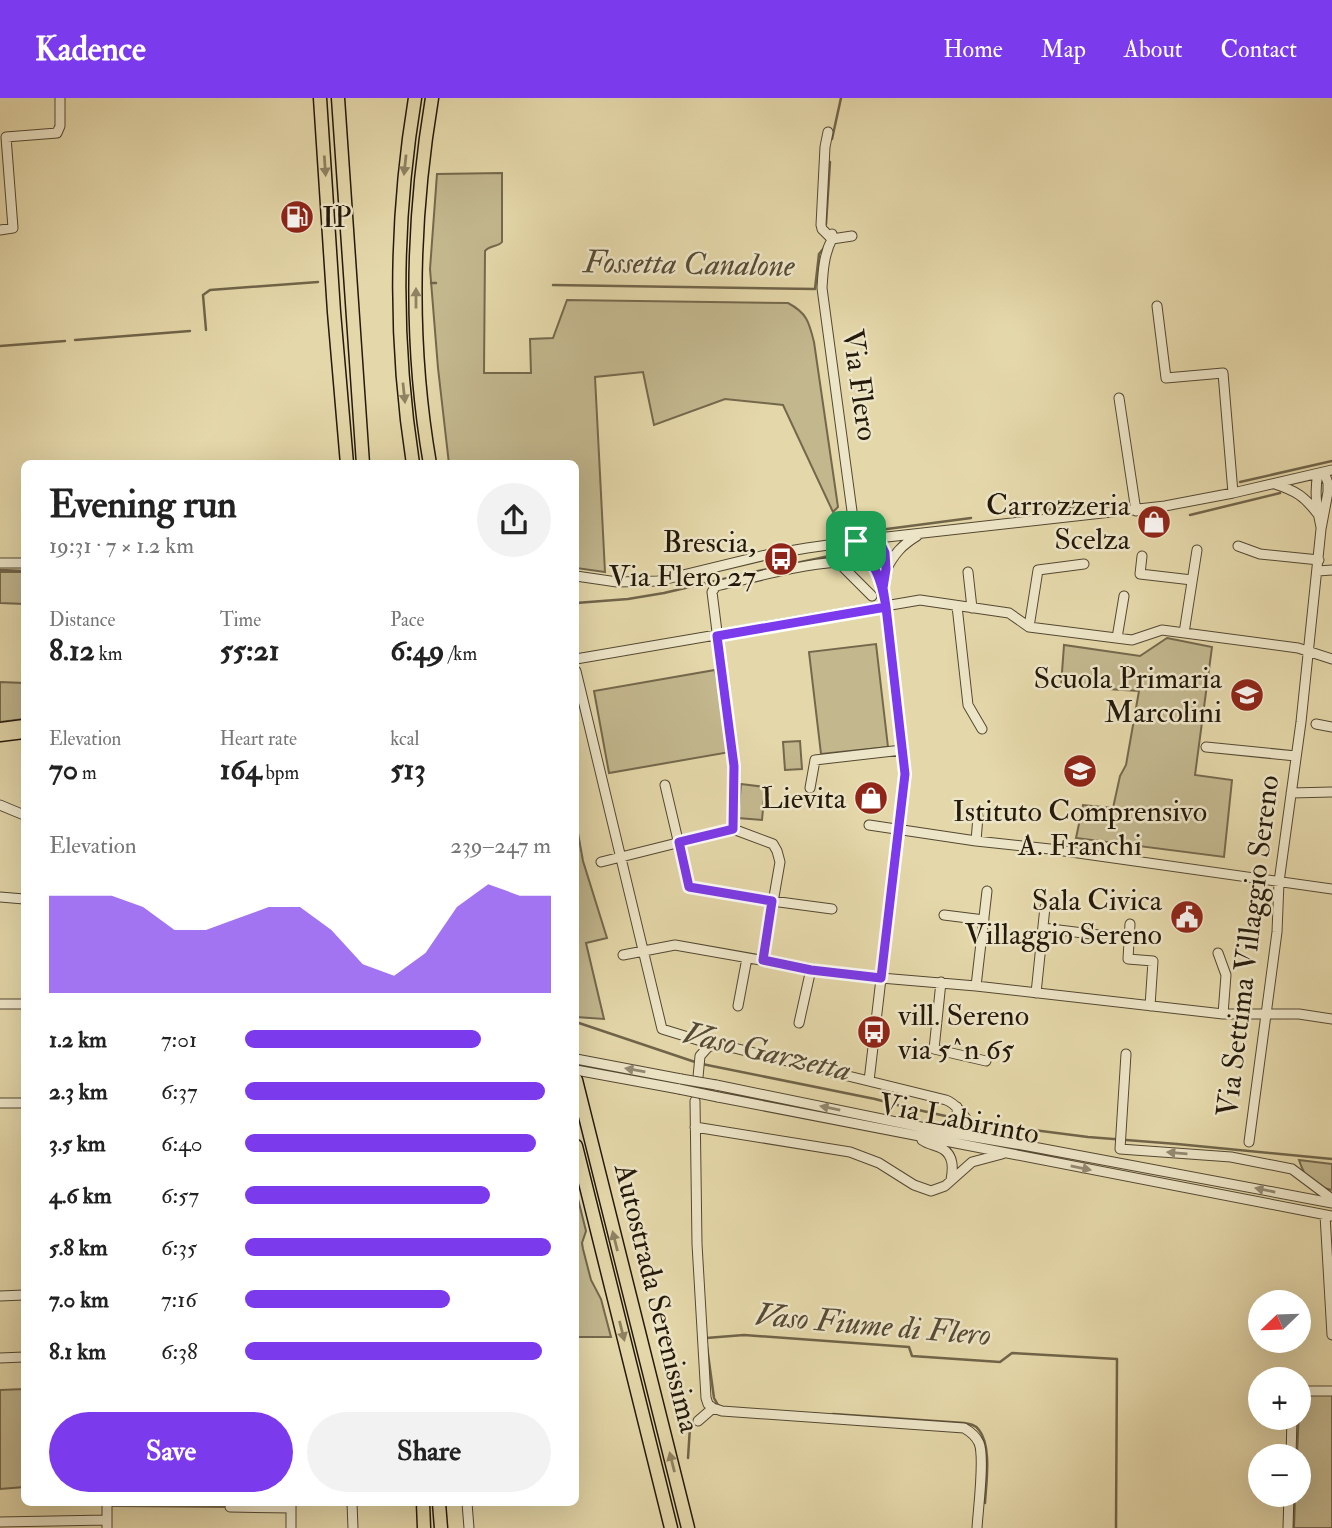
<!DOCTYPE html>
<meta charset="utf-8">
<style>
:root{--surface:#fff;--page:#f2f2f2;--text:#222;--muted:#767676;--accent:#7c3aed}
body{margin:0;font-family:"IM FELL Double Pica",serif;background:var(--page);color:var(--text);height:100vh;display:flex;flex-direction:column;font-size:26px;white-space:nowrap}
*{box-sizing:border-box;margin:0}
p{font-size:23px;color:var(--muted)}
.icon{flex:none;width:38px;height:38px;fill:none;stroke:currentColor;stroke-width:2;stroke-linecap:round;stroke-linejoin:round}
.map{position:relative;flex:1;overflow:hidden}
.side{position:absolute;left:21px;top:362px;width:558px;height:1046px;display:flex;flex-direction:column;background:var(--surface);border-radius:10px;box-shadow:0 7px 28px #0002}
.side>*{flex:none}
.needle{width:46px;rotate:247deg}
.fabs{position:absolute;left:1248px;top:1192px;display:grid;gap:14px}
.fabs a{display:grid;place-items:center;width:63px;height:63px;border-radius:50%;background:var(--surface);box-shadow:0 7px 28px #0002;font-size:35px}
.pin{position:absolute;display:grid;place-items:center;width:60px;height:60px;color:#fff;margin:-30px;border-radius:14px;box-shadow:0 4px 10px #0006}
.round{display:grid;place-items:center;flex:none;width:74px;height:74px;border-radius:37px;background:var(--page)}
.headline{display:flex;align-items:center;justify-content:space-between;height:119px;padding:0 28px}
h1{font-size:38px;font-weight:700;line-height:52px}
.stats{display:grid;grid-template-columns:repeat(3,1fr);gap:10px;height:119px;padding:7px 28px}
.stats div{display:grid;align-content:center}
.stats b{font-size:30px;font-weight:700}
.stats small{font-size:19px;font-weight:400}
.stats p{font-size:19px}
.chart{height:196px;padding:14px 28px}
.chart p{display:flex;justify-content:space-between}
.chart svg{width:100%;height:126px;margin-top:7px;fill:var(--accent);opacity:.7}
.action{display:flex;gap:14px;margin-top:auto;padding:14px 28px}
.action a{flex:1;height:80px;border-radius:42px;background:var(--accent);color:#fff;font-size:28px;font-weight:700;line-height:80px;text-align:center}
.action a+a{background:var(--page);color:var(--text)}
ul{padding:0 28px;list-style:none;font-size:23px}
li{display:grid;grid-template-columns:112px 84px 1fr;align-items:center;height:52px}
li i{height:18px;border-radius:9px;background:var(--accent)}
header{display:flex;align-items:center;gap:42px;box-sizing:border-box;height:98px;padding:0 35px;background:var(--accent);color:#fff}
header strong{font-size:33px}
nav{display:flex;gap:38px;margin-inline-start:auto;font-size:24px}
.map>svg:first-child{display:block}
.green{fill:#c3b78e;stroke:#74684c;stroke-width:2}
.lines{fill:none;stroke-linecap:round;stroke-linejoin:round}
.stream{stroke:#706449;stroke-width:2.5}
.minor-casing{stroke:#544832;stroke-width:11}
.major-casing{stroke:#24190b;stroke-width:13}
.highway-casing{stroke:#24190b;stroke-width:15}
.minor{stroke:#ede5c7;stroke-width:9}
.major{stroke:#e4d7a9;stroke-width:10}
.highway{stroke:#e4d7a9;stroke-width:12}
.minor-bridge-casing{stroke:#544832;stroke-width:11;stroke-linecap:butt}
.minor-bridge{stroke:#ede5c7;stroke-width:9}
.oneway{fill:#8e8262}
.oneway2{fill:#938972}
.route-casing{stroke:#fff;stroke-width:14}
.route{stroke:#7c3aed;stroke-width:9}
.labels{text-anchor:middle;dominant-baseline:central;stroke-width:5;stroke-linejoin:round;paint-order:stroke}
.poi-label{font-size:30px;fill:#24190b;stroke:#ede5c7;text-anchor:end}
.street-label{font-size:30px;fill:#24190b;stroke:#ede5c7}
.water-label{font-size:32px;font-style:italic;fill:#574b35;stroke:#ede5c7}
</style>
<header>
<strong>Kadence</strong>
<nav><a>Home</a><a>Map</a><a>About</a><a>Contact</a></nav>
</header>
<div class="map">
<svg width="1332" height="1430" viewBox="0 0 1332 1430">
<rect width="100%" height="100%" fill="#e4d7a9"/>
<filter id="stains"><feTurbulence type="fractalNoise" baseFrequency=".00286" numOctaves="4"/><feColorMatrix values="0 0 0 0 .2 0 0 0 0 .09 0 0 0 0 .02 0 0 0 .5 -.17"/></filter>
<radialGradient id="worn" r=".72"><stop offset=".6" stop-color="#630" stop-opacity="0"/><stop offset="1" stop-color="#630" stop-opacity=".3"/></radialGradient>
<path class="green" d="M502 75V144C498 149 490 147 485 153L484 275H531L530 241 553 240 567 202 788 205C807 215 809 224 814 244L838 409 833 414 783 307 725 301 654 327 643 274 595 279 605 474 576 470V366H449L438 270 430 171 437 76Z
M0 474H24V506L0 505Z
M1167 540 1212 549 1195 677 1232 682 1224 759 1076 740 1083 707 1113 710 1120 678 1126 667 1139 593 1061 588 1064 547 1140 558Z
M876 546 888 649 821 656 809 554Z
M715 572 730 654 609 675 594 593Z
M0 584 24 585V621L0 624Z
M800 643 802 671 785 672 783 644Z
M741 686 765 689 762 722 738 720Z
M576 724 583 763 607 840 586 845 604 921 576 919Z
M1299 1062 1332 1066V1092C1312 1088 1305 1081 1299 1062Z
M576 1093 586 1133 582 1145 583 1151 591 1182 601 1201 611 1239H576Z
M1300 1288 1332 1292V1430H1294L1295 1397 1298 1396V1358H1297Z
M24 1291V1389L0 1391V1292Z
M111 1405H225L224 1409 111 1408Z"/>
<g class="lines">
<path class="stream" d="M832 41 841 0
M826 126 830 64
M431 185H436
M553 187 815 191 819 156 824 150
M206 232 203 197 210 192 318 184
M75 242 190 233
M0 248 65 243
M1240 384 1332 363
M1042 412 1099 407
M1190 417 1280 395
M864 434 971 420
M0 472 24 473
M576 505 628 501 664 495 749 475 834 457
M22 703 24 704
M576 924 695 964
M702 966 875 1001 905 1009 950 1019
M980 1025 1088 1039 1177 1046 1332 1061
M706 1242V1240L744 1237 909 1249 912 1258 1000 1264 1012 1255 1117 1261 1116 1430
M707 1249 714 1300 718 1307 721 1309
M833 1316 964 1325C970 1326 976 1327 979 1332 992 1348 986 1386 985 1405
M688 1360 690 1329"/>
<g class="minor-casing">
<path id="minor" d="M828 34 825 49 821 127 822 131 832 141
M0 132 13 130 6 39 57 35 60 28V0
M832 136V141C824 156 823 173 822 190L856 443
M832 141 852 138
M1157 208 1166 280 1223 275 1233 395
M1119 300 1136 413
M1318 376C1314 394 1317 411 1321 429
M1275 386C1296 393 1304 398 1317 415
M878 440 885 455 886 469
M844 446C864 455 877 468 883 490L905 676 869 983
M1238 448 1260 456 1319 462
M1142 458 1140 476 1192 482
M0 465H24
M876 469 875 456 878 440
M886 472C894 456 902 447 917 438
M1318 473 1332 472
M968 474 972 510
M576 478 617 484 658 483 766 457 807 450 878 440 1165 408 1233 395 1332 372
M957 508 968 607 982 631
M1029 529 1038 472 1084 466
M1184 535 1197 452
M1117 540 1124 498
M576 561 920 502 1009 515 1029 529 1132 542 1162 532 1298 550 1332 561
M576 573 662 931 701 943 708 949
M1316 626 1332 629
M1206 649 1296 658
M665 687 689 789 772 803 832 811
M810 690 815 662 902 652
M1291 695 1332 694
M0 707 24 717
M869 727 976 743 1050 751 1332 791
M976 743 978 718
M601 764 733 731
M0 799 24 801
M944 817 984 822
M1130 826 1128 861 1153 863 1150 908
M1043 830 1099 837
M1218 855 1226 877 1223 916
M623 857 675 847 811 871 881 880 976 888 1223 916H1299L1332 921
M763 862 780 764 777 753 773 746 733 731 734 669 712 494 716 488C757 479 797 467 838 464L872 498
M941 884 934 951 986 963
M976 888 987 793
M1036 895 1045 809
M0 906H24
M738 908 747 860
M799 925 811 871
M708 949 714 947H722L946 1002C961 1008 969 1028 981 1040
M1126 956 1120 1051 1231 1059 1292 1071 1332 1101
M576 961 681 981
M576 972 679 991
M698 979 700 958 708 949
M716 987 945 1034 1028 1048 1332 1105
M718 999 1332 1118
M695 1003 697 1146 706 1300 708 1306 713 1310
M0 1005H24
M695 1029 850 1054 879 1065 914 1087 931 1093 945 1088 972 1064 1002 1056
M945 1034C956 1027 958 1022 957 1009
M922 1042C929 1047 936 1047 943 1051 954 1058 953 1071 951 1082
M1249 1044 1277 834 1279 784 1301 624 1321 431 1328 394V385L1324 374
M1325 1117 1332 1237
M0 1198 24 1197
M0 1260 24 1259
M1298 1293H1332
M713 1310 722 1313 964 1330C971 1334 976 1338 979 1345 985 1359 978 1412 977 1430
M698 1323 713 1310
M1291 1358 1292 1320
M107 1405V1430
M291 1405V1430
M352 1405 353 1430
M467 1405 469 1430
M230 1409 291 1410
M0 1424 107 1422
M1288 1430 1289 1396"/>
</g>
<g class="major-casing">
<path id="major" d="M0 630 24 627
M0 638 24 635"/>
</g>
<g class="highway-casing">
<path id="highway" d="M320 0 334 214 347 366
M338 0 363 366
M413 366C394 244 395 121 415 0
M430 366C409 245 412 120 432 0
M576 982 688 1430
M576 1048 671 1430
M423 1405 424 1430
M439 1405 441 1430"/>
</g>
<use href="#minor" class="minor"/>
<use href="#major" class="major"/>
<use href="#highway" class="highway"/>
<g class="minor-bridge-casing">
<path id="minor-bridge" d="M681 981 716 987
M679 991 718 999"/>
</g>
<use href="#minor-bridge" class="minor-bridge"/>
</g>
<defs><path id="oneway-solid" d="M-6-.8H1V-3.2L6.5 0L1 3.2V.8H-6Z" transform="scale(1.75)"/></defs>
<g class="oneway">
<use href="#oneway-solid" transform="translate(405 67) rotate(96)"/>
<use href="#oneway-solid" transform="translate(325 68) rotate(86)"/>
<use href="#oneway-solid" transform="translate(416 200) rotate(-90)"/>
<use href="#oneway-solid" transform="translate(404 295) rotate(84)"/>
<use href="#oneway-solid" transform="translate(615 1143) rotate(-104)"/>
<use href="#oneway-solid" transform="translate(622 1233) rotate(76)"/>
<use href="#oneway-solid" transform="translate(672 1364) rotate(-104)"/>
</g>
<g class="oneway2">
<use href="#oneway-solid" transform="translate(635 972) rotate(-170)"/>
<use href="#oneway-solid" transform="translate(830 1010) rotate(-168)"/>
<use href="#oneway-solid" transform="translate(1177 1055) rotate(-175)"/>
<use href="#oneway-solid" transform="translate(1081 1070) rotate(11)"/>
<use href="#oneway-solid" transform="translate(1265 1092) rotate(-169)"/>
</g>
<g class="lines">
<g class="route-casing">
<path id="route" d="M856 443 878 440 885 455 886 471 883 490 886 509 717 538 734 668 733 731 679 744 689 789 772 803 763 862 811 872 881 880 905 676 886 509C880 475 875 460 842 445L856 443"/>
</g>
<use href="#route" class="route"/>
</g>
<defs>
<g id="fuel-disc" transform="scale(1.75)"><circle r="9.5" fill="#8f2418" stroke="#ede5c7"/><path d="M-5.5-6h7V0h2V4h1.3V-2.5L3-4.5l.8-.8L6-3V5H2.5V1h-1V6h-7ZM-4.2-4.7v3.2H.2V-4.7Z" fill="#fff"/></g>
<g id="shop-disc" transform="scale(1.75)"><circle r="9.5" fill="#8f2418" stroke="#ede5c7"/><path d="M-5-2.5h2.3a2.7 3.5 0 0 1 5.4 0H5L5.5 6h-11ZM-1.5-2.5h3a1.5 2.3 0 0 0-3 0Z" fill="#fff"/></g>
<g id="bus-disc" transform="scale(1.75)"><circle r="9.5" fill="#8f2418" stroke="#ede5c7"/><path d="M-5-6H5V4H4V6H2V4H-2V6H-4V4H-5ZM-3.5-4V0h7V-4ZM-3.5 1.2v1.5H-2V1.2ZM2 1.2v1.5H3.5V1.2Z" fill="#fff"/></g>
<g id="school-disc" transform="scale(1.75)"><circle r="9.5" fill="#8f2418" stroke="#ede5c7"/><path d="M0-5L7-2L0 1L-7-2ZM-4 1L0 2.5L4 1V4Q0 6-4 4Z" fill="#fff"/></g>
<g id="civic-disc" transform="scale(1.75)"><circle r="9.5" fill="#8f2418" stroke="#ede5c7"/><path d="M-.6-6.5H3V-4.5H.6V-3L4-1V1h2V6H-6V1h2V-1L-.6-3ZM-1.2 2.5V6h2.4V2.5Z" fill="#fff"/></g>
</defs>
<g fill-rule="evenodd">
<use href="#fuel-disc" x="297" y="119"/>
<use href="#shop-disc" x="1154" y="424"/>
<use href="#bus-disc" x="781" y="461"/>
<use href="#school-disc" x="1247" y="597"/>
<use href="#school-disc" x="1080" y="673"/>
<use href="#shop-disc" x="871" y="700"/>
<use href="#civic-disc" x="1187" y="819"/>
<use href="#bus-disc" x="874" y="934"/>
</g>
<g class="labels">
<g class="poi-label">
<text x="322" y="119" text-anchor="start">IP</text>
<text x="1130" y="407">Carrozzeria<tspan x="1130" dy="34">Scelza</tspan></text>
<text x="756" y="444">Brescia,<tspan x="756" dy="34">Via Flero 27</tspan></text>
<text x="1222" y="580">Scuola Primaria<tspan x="1222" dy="34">Marcolini</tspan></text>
<text x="846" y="700">Lievita</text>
<text x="1080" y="713" text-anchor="middle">Istituto Comprensivo<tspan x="1080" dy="34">A. Franchi</tspan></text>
<text x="1162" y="802">Sala Civica<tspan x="1162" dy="34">Villaggio Sereno</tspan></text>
<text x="898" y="917" text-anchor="start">vill. Sereno<tspan x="898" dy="34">via 5^n 65</tspan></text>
</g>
<g class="street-label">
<text transform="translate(860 287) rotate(82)">Via Flero</text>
<text transform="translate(1248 848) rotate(-83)">Via Settima Villaggio Sereno</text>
<text transform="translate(959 1021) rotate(11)">Via Labirinto</text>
<text transform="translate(657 1200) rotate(76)">Autostrada Serenissima</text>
</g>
<g class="water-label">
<text transform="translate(689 166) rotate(1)">Fossetta Canalone</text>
<text transform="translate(767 954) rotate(13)">Vaso Garzetta</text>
<text transform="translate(873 1227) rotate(5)">Vaso Fiume di Flero</text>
</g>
</g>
<rect width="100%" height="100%" filter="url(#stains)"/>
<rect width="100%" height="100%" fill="url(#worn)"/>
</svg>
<div class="fabs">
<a><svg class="needle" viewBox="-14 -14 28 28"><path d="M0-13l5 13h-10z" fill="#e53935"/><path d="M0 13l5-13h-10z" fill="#767676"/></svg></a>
<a>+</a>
<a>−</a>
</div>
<div class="pin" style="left:856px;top:443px;background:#1e9e55"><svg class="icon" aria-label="arrive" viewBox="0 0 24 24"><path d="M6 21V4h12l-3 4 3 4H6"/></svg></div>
<section class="side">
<div class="headline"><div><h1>Evening run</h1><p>19:31 · 7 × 1.2 km</p></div><a class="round"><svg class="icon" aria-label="share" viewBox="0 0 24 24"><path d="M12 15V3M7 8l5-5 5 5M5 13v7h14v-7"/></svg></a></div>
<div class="stats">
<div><p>Distance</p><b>8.12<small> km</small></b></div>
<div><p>Time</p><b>55:21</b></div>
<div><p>Pace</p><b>6:49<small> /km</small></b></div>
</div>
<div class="stats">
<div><p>Elevation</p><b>70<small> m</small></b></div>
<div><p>Heart rate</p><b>164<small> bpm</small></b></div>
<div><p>kcal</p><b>513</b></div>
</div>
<div class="chart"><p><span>Elevation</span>239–247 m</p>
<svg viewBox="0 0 160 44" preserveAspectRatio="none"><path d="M0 44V10L10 10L20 10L30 14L40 22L50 22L60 18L70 14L80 14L90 22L100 34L110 38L120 30L130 14L140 6L150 10L160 10V44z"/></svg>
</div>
<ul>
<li><b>1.2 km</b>7:01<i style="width:77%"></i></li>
<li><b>2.3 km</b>6:37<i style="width:98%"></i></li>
<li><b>3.5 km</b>6:40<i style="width:95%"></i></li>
<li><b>4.6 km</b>6:57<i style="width:80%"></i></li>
<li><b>5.8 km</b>6:35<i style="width:100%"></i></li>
<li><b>7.0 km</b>7:16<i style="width:67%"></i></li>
<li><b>8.1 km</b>6:38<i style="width:97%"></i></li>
</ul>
<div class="action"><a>Save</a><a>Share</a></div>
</section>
</div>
